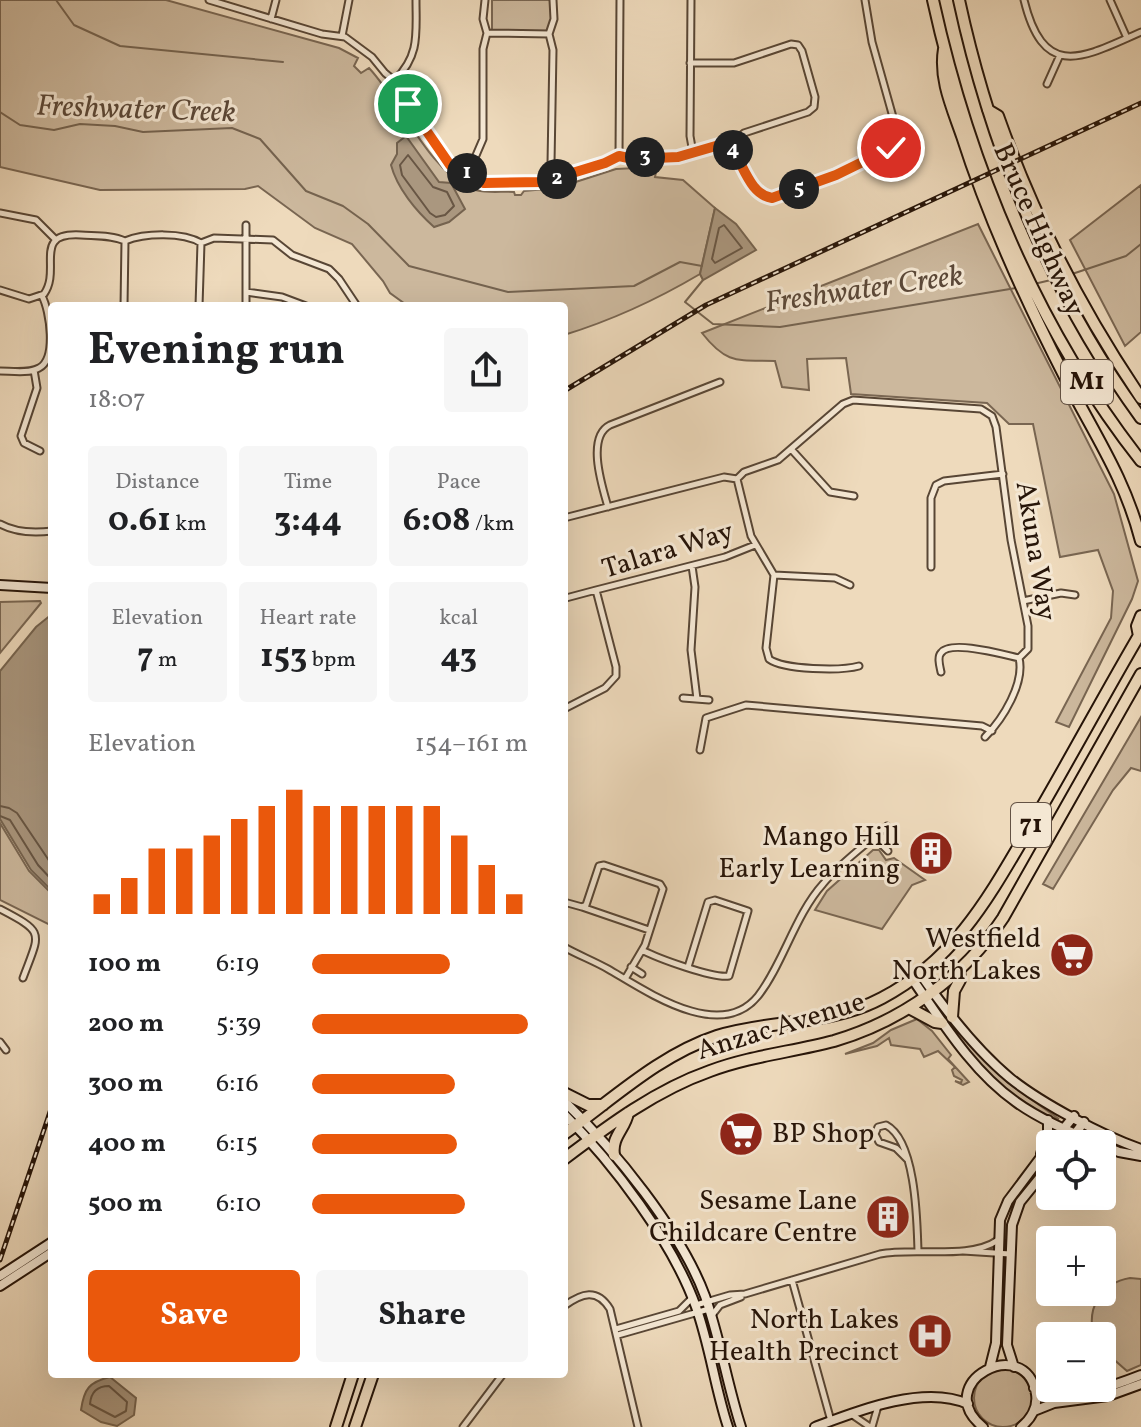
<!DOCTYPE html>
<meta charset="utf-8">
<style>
:root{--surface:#fff;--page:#f6f6f6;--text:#202124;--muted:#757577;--accent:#ea580c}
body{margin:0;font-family:Vollkorn,serif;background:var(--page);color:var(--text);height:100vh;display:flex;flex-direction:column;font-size:30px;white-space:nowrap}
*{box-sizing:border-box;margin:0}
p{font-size:26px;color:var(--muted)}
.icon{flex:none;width:44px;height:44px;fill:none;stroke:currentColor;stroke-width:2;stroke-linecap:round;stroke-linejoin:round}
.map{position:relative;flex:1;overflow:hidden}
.panel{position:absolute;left:48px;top:302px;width:520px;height:1076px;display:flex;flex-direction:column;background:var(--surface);border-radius:8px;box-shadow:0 8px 32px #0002}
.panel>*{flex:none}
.fabs{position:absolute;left:1036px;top:1130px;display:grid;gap:16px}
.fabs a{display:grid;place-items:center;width:80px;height:80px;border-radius:8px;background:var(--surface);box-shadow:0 8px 32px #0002;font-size:40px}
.pin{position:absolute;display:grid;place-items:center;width:68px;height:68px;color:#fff;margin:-34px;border:4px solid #fff;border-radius:50%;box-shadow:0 2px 8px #0007}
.km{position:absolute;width:40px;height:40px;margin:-20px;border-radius:50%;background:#222;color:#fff;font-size:22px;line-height:40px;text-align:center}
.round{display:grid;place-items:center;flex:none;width:84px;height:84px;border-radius:8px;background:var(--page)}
.head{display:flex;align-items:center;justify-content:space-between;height:136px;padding:0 40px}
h1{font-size:44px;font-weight:700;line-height:60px}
.stats{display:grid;grid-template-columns:repeat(3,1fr);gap:12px;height:136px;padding:8px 40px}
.stats div{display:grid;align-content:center;border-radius:8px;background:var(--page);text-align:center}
.stats b{font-size:34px;font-weight:700}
.stats small{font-size:22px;font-weight:400}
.stats p{font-size:22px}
.chart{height:224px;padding:16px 40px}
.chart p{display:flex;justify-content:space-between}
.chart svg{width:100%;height:144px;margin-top:8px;stroke:var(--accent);stroke-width:6}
.action{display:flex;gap:16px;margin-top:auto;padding:16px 40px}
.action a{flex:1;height:92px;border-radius:8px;background:var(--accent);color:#fff;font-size:32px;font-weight:700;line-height:92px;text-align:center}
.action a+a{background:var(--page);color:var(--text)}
ul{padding:0 40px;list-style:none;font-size:26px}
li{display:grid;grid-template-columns:128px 96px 1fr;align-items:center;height:60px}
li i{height:20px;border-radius:10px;background:var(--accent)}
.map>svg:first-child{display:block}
.green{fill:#ccb89d;stroke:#796652;stroke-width:2}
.water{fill:#aa977f;stroke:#75634f;stroke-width:2}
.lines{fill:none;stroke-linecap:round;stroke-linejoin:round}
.shore{stroke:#685644;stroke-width:2}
.stream{stroke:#75634f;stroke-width:2}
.street-casing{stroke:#584635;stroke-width:9}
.secondary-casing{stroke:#261408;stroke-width:12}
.highway-casing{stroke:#261408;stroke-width:14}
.street{stroke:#f4e7d3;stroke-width:5}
.secondary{stroke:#f4e7d3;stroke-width:8}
.highway{stroke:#eedabc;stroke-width:10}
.rail-casing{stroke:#261408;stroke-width:5}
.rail{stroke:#f4e7d3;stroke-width:2;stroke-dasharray:6;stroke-linecap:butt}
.route-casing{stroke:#fff;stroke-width:16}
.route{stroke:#ea580c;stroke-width:10}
.labels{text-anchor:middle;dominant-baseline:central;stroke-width:6;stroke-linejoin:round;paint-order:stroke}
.shield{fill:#f4e7d3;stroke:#645345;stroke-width:2}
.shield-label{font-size:26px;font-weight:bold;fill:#261408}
.street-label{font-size:28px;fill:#261408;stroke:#f4e7d3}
.poi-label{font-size:28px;fill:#261408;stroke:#f4e7d3;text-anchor:end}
.water-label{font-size:30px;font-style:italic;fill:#5b4838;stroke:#f4e7d3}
</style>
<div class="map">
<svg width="1141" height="1427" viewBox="0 0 1141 1427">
<rect width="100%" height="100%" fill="#eedabc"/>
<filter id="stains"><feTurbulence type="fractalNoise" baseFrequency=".0025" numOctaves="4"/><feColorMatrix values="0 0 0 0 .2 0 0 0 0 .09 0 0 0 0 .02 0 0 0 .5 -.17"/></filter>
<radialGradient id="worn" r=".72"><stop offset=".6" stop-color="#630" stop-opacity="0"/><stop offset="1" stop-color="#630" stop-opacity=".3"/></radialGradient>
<path class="green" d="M0 0H166L339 48 358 58 354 66 361 73 369 68C401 102 428 169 470 188 482 194 501 191 514 192L515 195H521L524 191 557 188 616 169 657 167 655 177 683 180 715 208 700 274C656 300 613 320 564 335V306H408L390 293 383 281 352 244 315 228 258 186 245 189 100 190 0 167Z
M492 0H552V27L549 31 492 34Z
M1141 185V332L1125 346 1070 240Z
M978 224 1114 494 1138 581 1132 599 1069 727 1056 722 1111 618 1113 591 1098 550 1060 557 1033 424H1009L987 403 851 394 846 358 807 359 809 390 782 387 775 361C738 360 727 365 702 333Z
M40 601 41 603 0 653V602Z
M1141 717V771L1131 768 1113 790 1053 889 1043 884Z
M0 823 29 871 52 894V926L0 900Z
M873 850H879L886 860 894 858 925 880 912 885 882 929 815 910 827 891Z
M936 1002 969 1044 1008 1083 1059 1119C1009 1110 961 1044 934 1004Z
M917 1019 932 1031 951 1055 948 1059 969 1082 963 1085 955 1081 961 1083 962 1080 954 1076 952 1070 955 1067 938 1051 924 1057 920 1049 891 1045 889 1038 877 1046 845 1054 873 1043 891 1030Z
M1130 1278 1141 1279V1365L1127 1371 1102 1349V1336H1094C1086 1308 1101 1283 1130 1278Z
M974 1398a29 29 0 1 1 58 0a29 29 0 1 1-58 0Z"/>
<path class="water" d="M406 136 439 182 451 183 465 209 449 222 434 227C416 211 397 188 391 165L397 154V143Z
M715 208 736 224 756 250 703 280 700 274Z
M52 614V891L31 870 0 819V671L36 627Z
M110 1377 136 1398 134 1415 117 1426 101 1422 81 1410C84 1389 89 1382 110 1377Z"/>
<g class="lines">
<path class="shore" d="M408 155 433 187 447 192 454 206 445 215 436 217 430 213 402 175 400 165Z
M724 225 742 248 715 263 712 259 719 228Z
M0 806 9 808 17 813 52 865
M0 816 10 820 38 865 52 880
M109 1386 127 1402 126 1411 115 1417 90 1404C91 1392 97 1386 109 1386Z"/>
<path class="stream" d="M56 0 74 25 120 46 283 62
M0 112 20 125 54 130 80 124 115 126 143 132 232 128 260 139 306 191 343 206 368 224 409 266 508 292 634 286 680 262 702 266
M1072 274 1126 256 1141 244
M703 280 685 302 713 324 780 327 1016 288
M1034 284 1051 280"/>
<g class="street-casing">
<path id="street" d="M209 0 322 34 345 37 372 57 385 73 396 82 401 97 450 165 479 182H543L605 163 619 156 635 159 678 157 718 144 729 145
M553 0 554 19 549 34 553 50 551 163 554 180
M691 0 690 136 693 153
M1024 0C1044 82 1084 57 1141 32
M1110 0 1127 38
M271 19 276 0
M487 33 549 34
M342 36 349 0
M690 63H734L791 44 798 45 802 51 815 97 814 107 808 112 744 133 729 145
M395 80C420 55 416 34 416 0
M1047 84 1060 55
M729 145C741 163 748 189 769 198L836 175 896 144 898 135 872 42 865 0
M619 156 620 0
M468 174 483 139V49L487 33 483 19 485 0
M0 213 36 220 56 240
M0 290 29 299 44 294C62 269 31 232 81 235 96 236 112 235 125 241 145 233 183 232 201 243L214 238 273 240 292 255 329 269 339 279 357 306
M246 292 282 297 306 306
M124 306 125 241
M199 306 201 243
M246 306V225
M34 370 37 388 21 436 24 443 40 451
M0 371C11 371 28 374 39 368 57 359 50 311 42 296
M791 449 830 492 854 496
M737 479 751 536 774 575 766 648 769 659C784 670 841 671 859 666
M608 507C602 486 586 437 610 425L720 382
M564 518 724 477 737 479 744 472 778 460 843 404 853 400 981 409 992 416 996 427 1011 540 1028 626V649L1019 658
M0 524C16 533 35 533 52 531
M692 566 695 587 691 650 697 699
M931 567V498L936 485 944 481 1003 474
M774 575 835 578 850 585
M566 598 596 590
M1023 601 1061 593 1075 595
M941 672C940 667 937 657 941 653 950 639 1005 655 1019 658
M683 698 709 700
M564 709 605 688 616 676V667L596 590 725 557 755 545
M985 737C1003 719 1025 683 1019 658
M700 750 706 718 746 705 982 726 992 731
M874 837 888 851
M564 902 582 907 586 905 599 866 604 865 660 884 663 889 645 945 625 979
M582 907 649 930
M0 909C46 933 40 932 23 978
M564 947C578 955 594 961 608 969 646 991 720 1043 758 996 783 964 795 915 823 884 841 862 866 845 887 826
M642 950C657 958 714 979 729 976L748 911 715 900 708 902 688 967
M631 967 642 974
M0 1042 6 1050
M907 1159 896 1148 879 1142 875 1134 878 1127 886 1125C916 1141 917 1220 918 1251
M963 1251 1010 1254
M792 1280 831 1421
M696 1305 730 1295 745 1294 880 1254C914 1247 970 1260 998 1240
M564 1306C582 1293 597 1288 610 1309L638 1427
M713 1314 720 1305 741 1297
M616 1329 679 1311 691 1299
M618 1335 709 1309
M851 1414 870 1427
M463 1427 503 1374
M872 1427 878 1406"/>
</g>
<g class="secondary-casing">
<path id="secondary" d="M0 585 52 588
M921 975C946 1011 975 1049 1010 1078 1041 1103 1103 1136 1141 1149
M913 980C943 1023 973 1072 1016 1102 1041 1120 1071 1132 1099 1144
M564 1101C614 1149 681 1231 705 1296 720 1338 727 1384 741 1427
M564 1114C613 1163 673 1242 696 1307 710 1346 715 1388 728 1427
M1051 1144 1074 1116
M1067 1144 1084 1122
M1102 1145 1119 1152 1141 1156
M1041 1154 1048 1131V1120
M0 1276 52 1242
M0 1286 52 1252
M990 1367 996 1343 1000 1220 1008 1201 1050 1145
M1014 1367 1007 1345 1012 1225 1020 1202 1050 1165
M1034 1388C1040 1391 1046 1394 1053 1395 1078 1399 1118 1384 1141 1375
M1034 1411 1054 1403 1108 1396 1141 1384
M815 1427C857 1411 924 1384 968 1404
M983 1427C929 1383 1026 1332 1036 1394 1038 1407 1031 1419 1021 1427"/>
</g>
<g class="highway-casing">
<path id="highway" d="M933 0C969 164 1036 328 1141 461
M959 0C991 148 1051 295 1141 418
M944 49C939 79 952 107 962 136 989 221 1027 303 1067 381 1096 437 1125 479 1141 541
M988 110 998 116C1033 215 1082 311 1141 398
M1139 636 1137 626 1141 616
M909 1008 935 1022 942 1023
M952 1017 954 991 960 980 959 970
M564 1093 588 1105H603
M564 1134C612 1100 659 1055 717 1036 771 1019 830 1026 882 998 958 958 991 893 1033 822 1070 759 1104 695 1141 632
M614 1155C611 1137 625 1129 628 1113
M564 1159C609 1125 656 1090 710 1071 750 1056 792 1052 834 1041 902 1021 964 977 1003 918L1141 674
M336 1427 353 1374
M355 1427 373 1374"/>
</g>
<use href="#street" class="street"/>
<use href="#secondary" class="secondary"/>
<use href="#highway" class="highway"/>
<g class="rail-casing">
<path id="rail" d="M564 391 706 305 1141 103
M0 1260 52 1106"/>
</g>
<use href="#rail" class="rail"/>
</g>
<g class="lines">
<g class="route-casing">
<path id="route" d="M408 104 450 165 484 183 543 182 605 163 619 156 633 159 678 157 726 143C742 154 746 194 772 198L836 175 891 148"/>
</g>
<use href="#route" class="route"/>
</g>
<defs>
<g id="building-disc" transform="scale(2.3)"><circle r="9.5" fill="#8f2418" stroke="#f4e7d3"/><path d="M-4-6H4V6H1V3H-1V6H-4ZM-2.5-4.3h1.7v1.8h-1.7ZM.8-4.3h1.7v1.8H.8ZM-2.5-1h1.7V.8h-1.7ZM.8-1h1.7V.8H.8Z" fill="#fff"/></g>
<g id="supermarket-disc" transform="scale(2.3)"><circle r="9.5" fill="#8f2418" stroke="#f4e7d3"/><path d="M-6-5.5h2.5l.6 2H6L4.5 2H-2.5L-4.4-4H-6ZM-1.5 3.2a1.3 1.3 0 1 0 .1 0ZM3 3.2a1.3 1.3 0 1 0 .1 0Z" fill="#fff"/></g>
<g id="hospital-disc" transform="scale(2.3)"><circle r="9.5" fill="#8f2418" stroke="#f4e7d3"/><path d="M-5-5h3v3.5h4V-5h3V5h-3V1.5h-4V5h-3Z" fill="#fff"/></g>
</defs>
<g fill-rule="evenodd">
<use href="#building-disc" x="931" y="853"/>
<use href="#supermarket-disc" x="1072" y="955"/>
<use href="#supermarket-disc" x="741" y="1134"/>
<use href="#building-disc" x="888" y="1217"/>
<use href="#hospital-disc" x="930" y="1336"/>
</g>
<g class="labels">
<g class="shield">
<rect x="1061" y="360" width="52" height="44" rx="6"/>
<rect x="1011" y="803" width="40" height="44" rx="6"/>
</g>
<g class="shield-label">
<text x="1087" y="382">M1</text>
<text x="1031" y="825">71</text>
</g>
<g class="street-label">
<text transform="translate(1038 230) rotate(66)">Bruce Highway</text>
<text transform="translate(668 551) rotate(-17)">Talara Way</text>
<text transform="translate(1035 551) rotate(81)">Akuna Way</text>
<text transform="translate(781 1027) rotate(-17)">Anzac Avenue</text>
</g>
<g class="poi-label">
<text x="900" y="837">Mango Hill<tspan x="900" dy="32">Early Learning</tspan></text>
<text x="1041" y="939">Westfield<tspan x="1041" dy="32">North Lakes</tspan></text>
<text x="772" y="1134" text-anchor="start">BP Shop</text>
<text x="857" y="1201">Sesame Lane<tspan x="857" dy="32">Childcare Centre</tspan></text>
<text x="899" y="1320">North Lakes<tspan x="899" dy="32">Health Precinct</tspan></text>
</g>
<g class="water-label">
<text transform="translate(136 110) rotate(2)">Freshwater Creek</text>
<text transform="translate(864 290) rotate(-8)">Freshwater Creek</text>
</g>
</g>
<rect width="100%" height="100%" filter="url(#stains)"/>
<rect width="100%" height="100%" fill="url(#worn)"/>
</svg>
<div class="fabs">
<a><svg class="icon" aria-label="locate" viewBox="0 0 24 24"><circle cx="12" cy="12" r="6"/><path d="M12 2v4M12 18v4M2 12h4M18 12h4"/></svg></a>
<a>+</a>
<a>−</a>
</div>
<div class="pin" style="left:408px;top:104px;background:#1e9e55"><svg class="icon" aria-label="arrive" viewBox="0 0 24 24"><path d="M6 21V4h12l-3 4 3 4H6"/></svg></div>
<div class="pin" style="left:891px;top:148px;background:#d93025"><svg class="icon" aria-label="check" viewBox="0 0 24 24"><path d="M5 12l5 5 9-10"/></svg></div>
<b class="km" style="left:467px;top:173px">1</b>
<b class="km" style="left:557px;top:179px">2</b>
<b class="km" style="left:645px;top:157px">3</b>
<b class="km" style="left:733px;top:150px">4</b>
<b class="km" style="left:799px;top:189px">5</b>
<section class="panel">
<div class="head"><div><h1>Evening run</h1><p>18:07</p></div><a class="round"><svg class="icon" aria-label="share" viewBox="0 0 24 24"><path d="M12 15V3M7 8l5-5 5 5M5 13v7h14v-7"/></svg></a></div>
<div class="stats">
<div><p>Distance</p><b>0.61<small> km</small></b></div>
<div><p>Time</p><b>3:44</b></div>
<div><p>Pace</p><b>6:08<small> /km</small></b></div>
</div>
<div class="stats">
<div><p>Elevation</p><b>7<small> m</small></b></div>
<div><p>Heart rate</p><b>153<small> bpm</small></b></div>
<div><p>kcal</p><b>43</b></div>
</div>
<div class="chart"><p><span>Elevation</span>154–161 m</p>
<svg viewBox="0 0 160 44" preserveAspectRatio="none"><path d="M5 44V38M15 44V33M25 44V24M35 44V24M45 44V20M55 44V15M65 44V11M75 44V6M85 44V11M95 44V11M105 44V11M115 44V11M125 44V11M135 44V20M145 44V29M155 44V38"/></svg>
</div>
<ul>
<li><b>100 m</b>6:19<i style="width:64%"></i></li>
<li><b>200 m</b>5:39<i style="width:100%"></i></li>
<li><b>300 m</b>6:16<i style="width:66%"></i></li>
<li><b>400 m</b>6:15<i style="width:67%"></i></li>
<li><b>500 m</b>6:10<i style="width:71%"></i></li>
</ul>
<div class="action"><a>Save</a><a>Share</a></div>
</section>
</div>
